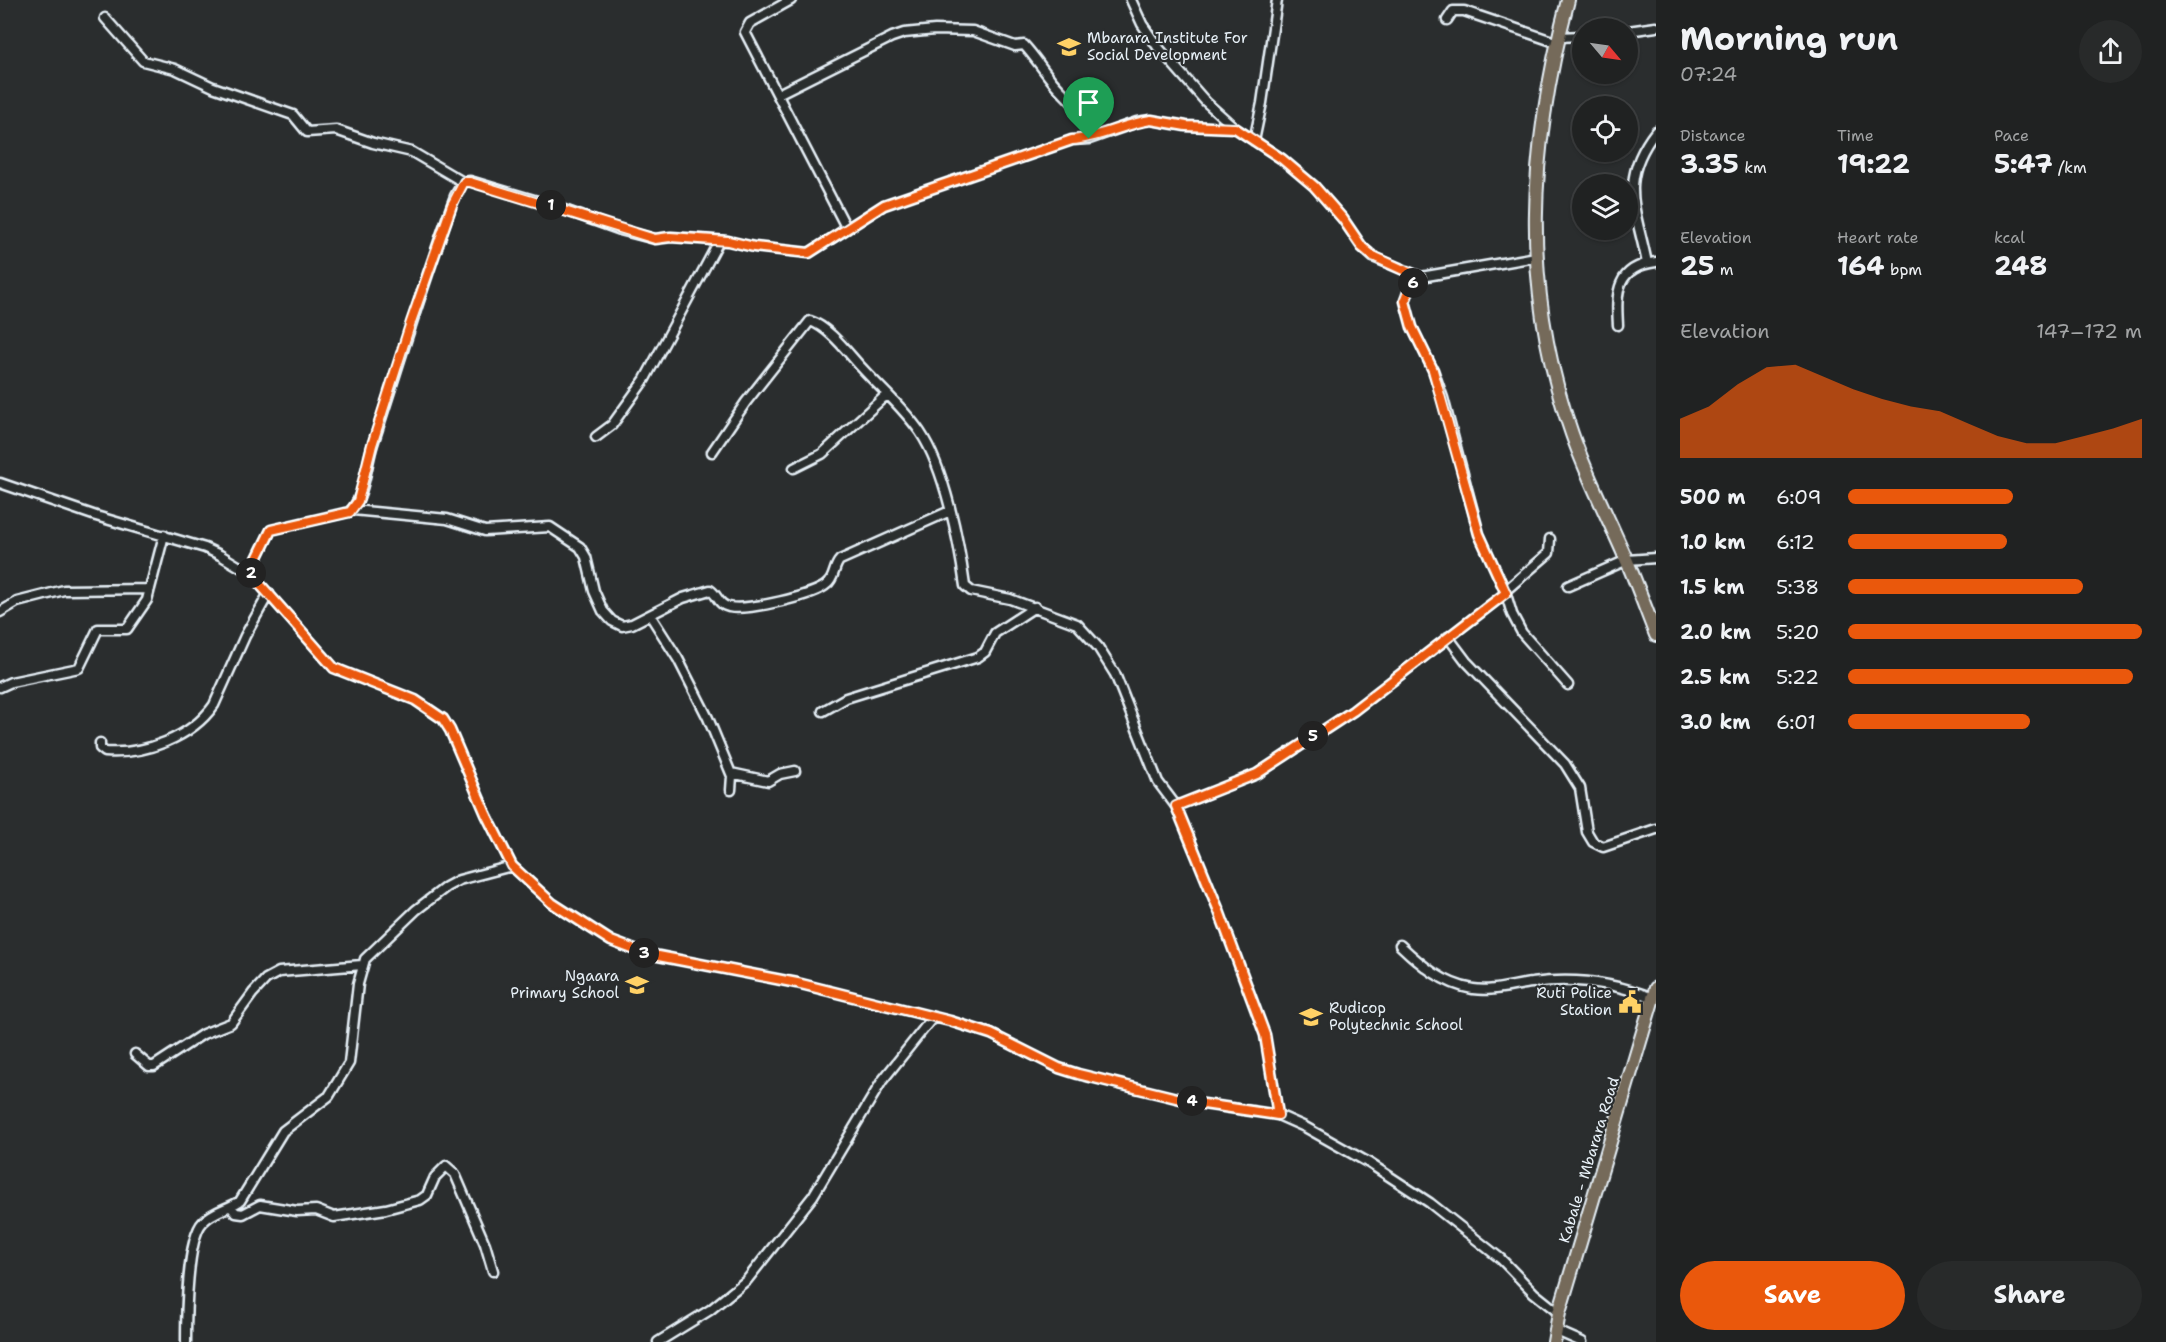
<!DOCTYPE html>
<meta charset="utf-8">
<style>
:root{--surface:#202222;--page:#282a2a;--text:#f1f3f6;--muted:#a2a4a5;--line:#3d3f40;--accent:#ea580c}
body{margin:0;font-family:"Shantell Sans",sans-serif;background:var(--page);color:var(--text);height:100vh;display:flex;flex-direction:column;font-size:22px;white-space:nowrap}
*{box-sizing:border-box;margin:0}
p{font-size:20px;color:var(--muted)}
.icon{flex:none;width:33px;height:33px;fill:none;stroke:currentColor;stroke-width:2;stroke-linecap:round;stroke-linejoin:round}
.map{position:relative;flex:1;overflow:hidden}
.drawer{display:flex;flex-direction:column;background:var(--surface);width:510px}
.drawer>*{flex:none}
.needle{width:39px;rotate:119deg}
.tools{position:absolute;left:1572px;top:18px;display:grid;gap:12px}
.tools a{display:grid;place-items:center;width:66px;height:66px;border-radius:50%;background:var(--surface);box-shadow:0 2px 4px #0004,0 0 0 2px var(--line);font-size:30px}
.pin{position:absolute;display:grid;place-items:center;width:51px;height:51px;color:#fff;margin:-62px -26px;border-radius:50% 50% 50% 0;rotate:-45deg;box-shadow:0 0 6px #0007}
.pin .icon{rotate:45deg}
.km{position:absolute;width:30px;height:30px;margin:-15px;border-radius:50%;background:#222;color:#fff;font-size:16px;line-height:30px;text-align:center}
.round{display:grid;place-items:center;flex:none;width:63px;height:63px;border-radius:32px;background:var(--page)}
.overview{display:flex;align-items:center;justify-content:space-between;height:102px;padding:0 24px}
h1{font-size:33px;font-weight:700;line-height:45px}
.figures{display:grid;grid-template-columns:repeat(3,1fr);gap:9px;height:102px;padding:6px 24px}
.figures div{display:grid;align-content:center}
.figures b{font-size:26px;font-weight:700}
.figures small{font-size:16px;font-weight:400}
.figures p{font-size:16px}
.chart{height:168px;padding:12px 24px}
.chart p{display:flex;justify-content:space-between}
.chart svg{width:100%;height:108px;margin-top:6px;fill:var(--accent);opacity:.7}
.primary-button{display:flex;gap:12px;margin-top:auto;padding:12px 24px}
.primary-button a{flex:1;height:69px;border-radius:36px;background:var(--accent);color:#fff;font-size:24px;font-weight:700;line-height:69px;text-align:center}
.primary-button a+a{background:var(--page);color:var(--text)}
ul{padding:0 24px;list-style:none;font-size:20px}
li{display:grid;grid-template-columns:96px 72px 1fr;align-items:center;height:45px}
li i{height:15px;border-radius:8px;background:var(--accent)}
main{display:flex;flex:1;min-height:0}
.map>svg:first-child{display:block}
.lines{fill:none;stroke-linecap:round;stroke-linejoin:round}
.street-casing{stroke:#e8f1f8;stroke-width:13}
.primary-casing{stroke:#e8f1f8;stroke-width:16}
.street{stroke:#2a2d2e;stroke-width:8}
.primary{stroke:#746a5a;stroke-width:12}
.route-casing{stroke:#fff;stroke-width:12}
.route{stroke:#ea580c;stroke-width:8}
.labels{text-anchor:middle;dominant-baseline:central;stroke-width:4.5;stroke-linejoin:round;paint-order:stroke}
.poi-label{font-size:15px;fill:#e8f1f8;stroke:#2a2d2e;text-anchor:start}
.street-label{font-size:15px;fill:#e8f1f8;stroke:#2a2d2e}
</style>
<main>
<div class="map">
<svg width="1656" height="1342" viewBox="0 0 1656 1342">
<rect width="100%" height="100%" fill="#2a2d2e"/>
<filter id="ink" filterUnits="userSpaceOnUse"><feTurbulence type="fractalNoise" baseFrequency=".0167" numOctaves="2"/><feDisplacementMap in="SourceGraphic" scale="12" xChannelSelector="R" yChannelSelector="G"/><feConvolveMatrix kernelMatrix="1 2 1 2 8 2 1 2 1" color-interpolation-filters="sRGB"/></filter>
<g filter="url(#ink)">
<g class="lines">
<g class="street-casing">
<path id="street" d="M791 0 750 23 745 32 847 229
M1131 0 1142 24 1157 46 1206 102 1235 128 1282 159 1314 186 1343 219 1362 247 1373 257 1421 277 1536 257
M105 18 143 61 175 69 213 87 293 115 307 132 336 130 373 143 412 152 463 182
M1447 20 1453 11H1464L1558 43
M1628 31 1656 27
M1559 37 1582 36
M778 94 892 37 904 33 935 30 973 31 1015 46 1024 45C1035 57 1043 70 1053 82 1068 100 1090 113 1089 139
M1254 141 1262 103 1277 0
M1647 263C1636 208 1618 180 1656 131
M1421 277 1411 284 1405 301 1412 327 1433 370 1443 398 1479 534 1505 591 1512 614 1522 633 1568 685
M1618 325C1616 292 1616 267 1656 262
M596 437 612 425 645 379 719 241
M712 452 746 402 810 321C829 327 848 353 861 367 881 389 904 408 920 432 945 469 959 542 965 586L971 591 1010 599 1077 624 1098 647 1115 674 1158 782 1176 806 1219 911 1265 1035 1278 1115
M794 468 822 454 883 398 888 396
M0 483 96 516 205 548 220 555 250 573 334 668 415 700 443 719 450 730 486 814 512 866 552 903 611 941 643 953 797 983 950 1021 991 1034 1059 1068 1078 1074 1197 1103 1278 1115 1305 1127 1369 1163 1430 1203 1501 1259 1534 1293 1559 1313
M353 510 447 519 485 531 550 527 580 547 586 557 594 591 603 611 612 621 622 626 632 624 683 598 710 590C718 595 718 605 729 607 746 611 815 596 827 584 835 578 833 567 840 560L950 511
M250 573 271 530 349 512C364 501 367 461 373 444 400 361 425 278 455 196L463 182 470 181 551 205 620 230 655 239 671 237 728 241 754 247 809 253 884 205 1072 140 1089 139 1137 122 1151 120 1186 126 1235 128
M1568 586 1627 560 1656 558
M1505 591 1549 553 1550 539
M0 612 17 602 64 590 150 589
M650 615 678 659 708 718 732 776 731 790
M1448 637 1466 661 1565 764 1580 788 1587 832 1593 842 1603 847 1656 829
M0 687 11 682 79 668 98 629H127L147 600 164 535
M823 711 846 698 978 657 985 652 995 633 1035 607
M100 743V748L105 752C144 755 191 738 214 705L245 636 269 593
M731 773 768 781 780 774 795 771
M1176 806 1257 774 1353 711 1506 593
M1400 945C1421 965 1443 984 1473 989 1493 992 1513 985 1532 983 1575 977 1613 982 1653 998
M135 1054 149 1066H154L203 1034 231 1023 253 993 266 979 279 972 362 965
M231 1207 236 1213 243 1214 260 1205 297 1211 316 1210 334 1217 386 1209 420 1200 427 1195 435 1177 446 1166 455 1174 485 1244 493 1271
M1557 1331 1582 1342
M186 1342C186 1317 187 1238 203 1222 213 1211 228 1209 240 1201L283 1131 329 1096 349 1063 358 984 365 959 416 910 446 887 459 880 512 866
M658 1342 710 1310 747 1280 813 1196 882 1081 933 1017"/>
</g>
<g class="primary-casing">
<path id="primary" d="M1568 0C1529 148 1520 287 1572 434 1587 477 1608 517 1626 559 1637 584 1646 610 1656 635
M1554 1342 1559 1313 1656 988"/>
</g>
<use href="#street" class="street"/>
<use href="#primary" class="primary"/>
</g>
</g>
<g class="lines" filter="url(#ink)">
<g class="route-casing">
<path id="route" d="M1151 120 1186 126 1235 128 1282 159 1314 186 1343 219 1362 247 1373 256 1421 278 1412 284 1405 301 1412 327 1433 370 1479 534 1506 593 1353 711 1257 774 1176 806 1219 911 1265 1035 1278 1115 1197 1103 1078 1074 1059 1068 991 1034 950 1021 797 983 643 953 611 941 552 903 512 866 486 814 450 730 443 719 415 700 334 668 250 573 271 530 350 512 358 501 372 445 411 322 452 205 464 182H470L655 239 670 237 728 241 754 247 809 253 884 205 1072 140C1099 138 1124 124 1151 120Z"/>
</g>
<use href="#route" class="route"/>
</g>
<defs>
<g id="school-bare" transform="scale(1.8)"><path d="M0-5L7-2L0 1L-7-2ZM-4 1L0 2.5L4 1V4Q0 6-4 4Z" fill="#ffd166" stroke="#2a2d2e" stroke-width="2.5" paint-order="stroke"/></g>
<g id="civic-bare" transform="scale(1.8)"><path d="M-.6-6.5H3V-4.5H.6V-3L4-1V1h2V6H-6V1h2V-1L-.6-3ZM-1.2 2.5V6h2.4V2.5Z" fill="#ffd166" stroke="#2a2d2e" stroke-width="2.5" paint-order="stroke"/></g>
</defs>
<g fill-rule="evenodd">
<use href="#school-bare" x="1069" y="47"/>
<use href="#school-bare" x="637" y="985"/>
<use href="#civic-bare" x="1630" y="1002"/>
<use href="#school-bare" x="1311" y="1017"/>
</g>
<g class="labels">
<g class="poi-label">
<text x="1087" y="38">Mbarara Institute For<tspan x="1087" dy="17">Social Development</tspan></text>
<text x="619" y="976" text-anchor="end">Ngaara<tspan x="619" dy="17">Primary School</tspan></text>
<text x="1612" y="993" text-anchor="end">Ruti Police<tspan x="1612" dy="17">Station</tspan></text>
<text x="1329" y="1008">Rudicop<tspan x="1329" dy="17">Polytechnic School</tspan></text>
</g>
<g class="street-label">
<text transform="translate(1589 1160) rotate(-73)">Kabale - Mbarara Road</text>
</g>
</g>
</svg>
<div class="tools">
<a><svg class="needle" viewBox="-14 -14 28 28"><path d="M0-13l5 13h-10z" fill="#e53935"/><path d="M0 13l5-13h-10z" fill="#a2a4a5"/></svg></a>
<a><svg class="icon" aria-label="locate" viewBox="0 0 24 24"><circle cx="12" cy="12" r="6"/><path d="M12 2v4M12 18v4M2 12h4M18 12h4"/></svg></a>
<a><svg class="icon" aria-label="layers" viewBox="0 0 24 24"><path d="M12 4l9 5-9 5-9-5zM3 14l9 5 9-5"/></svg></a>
</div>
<div class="pin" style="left:1089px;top:139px;background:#1e9e55"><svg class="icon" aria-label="arrive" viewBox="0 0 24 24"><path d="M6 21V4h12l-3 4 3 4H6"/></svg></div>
<b class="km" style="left:551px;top:205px">1</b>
<b class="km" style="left:251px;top:573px">2</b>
<b class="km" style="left:644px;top:953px">3</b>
<b class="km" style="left:1192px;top:1101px">4</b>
<b class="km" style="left:1313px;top:736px">5</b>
<b class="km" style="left:1413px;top:283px">6</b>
</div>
<section class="drawer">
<div class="overview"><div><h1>Morning run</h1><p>07:24</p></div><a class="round"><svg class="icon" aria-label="share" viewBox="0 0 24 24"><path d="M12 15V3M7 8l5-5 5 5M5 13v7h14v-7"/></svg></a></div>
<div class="figures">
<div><p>Distance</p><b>3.35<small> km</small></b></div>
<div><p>Time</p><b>19:22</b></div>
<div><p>Pace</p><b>5:47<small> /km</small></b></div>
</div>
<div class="figures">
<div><p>Elevation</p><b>25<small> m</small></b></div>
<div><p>Heart rate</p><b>164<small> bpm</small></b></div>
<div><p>kcal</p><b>248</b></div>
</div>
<div class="chart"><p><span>Elevation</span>147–172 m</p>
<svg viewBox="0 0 160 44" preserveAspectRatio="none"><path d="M0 44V28L10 23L20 14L30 7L40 6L50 11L60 16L70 20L80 23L90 25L100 30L110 35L120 38L130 38L140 35L150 32L160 28V44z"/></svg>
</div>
<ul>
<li><b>500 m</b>6:09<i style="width:56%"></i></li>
<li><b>1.0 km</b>6:12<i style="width:54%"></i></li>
<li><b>1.5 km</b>5:38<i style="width:80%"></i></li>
<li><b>2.0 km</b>5:20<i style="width:100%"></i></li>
<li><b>2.5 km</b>5:22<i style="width:97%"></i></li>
<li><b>3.0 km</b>6:01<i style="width:62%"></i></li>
</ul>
<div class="primary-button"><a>Save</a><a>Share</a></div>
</section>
</main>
